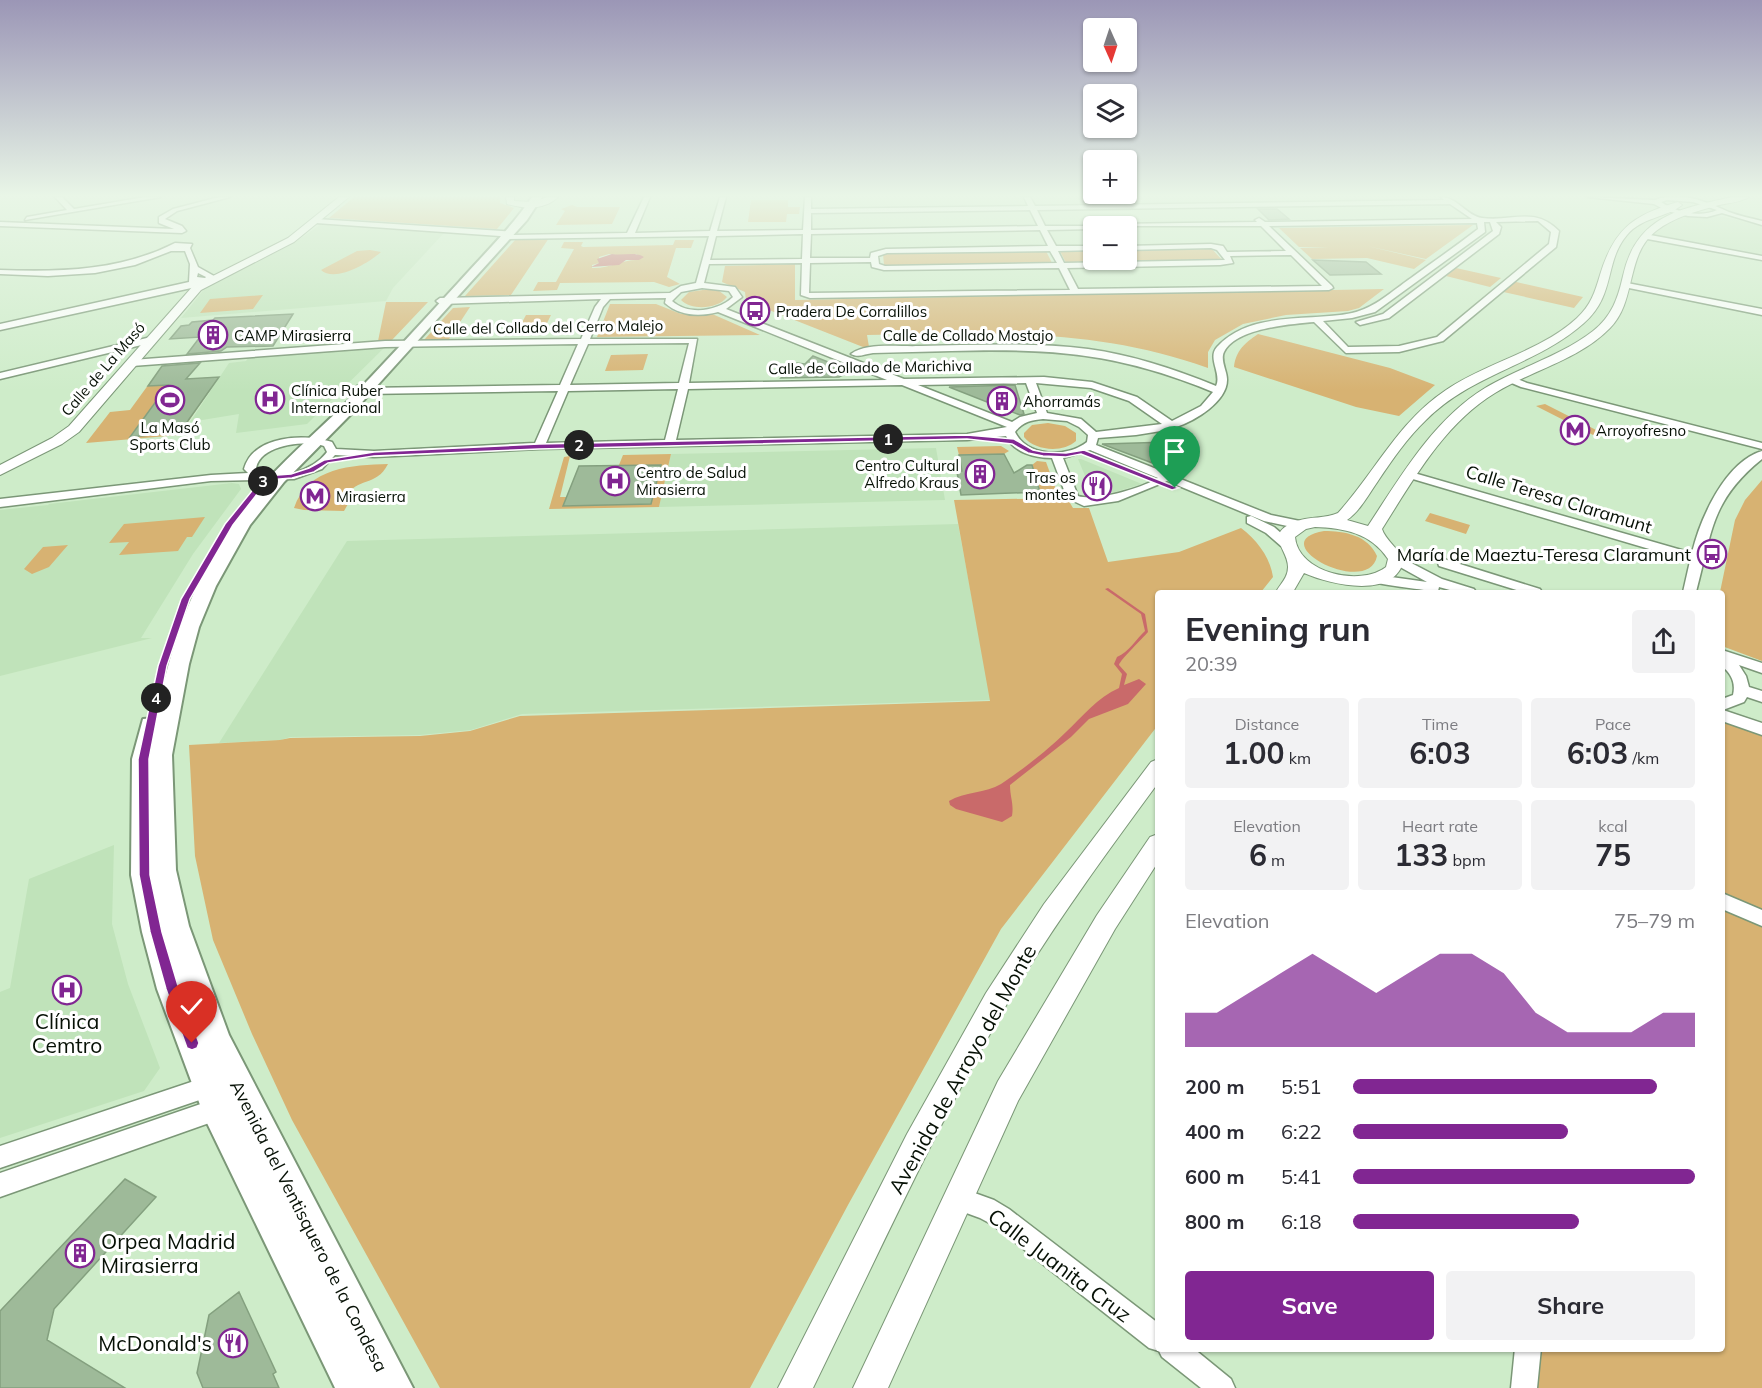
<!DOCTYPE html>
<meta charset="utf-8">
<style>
:root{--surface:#fff;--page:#f2f2f3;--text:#2b2b33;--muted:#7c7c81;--accent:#812692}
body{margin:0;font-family:Mulish,sans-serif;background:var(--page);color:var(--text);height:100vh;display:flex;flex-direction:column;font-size:22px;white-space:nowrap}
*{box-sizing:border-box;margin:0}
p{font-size:20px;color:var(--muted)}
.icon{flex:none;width:33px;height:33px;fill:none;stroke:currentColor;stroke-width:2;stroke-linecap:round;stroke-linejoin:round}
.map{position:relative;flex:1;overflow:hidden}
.side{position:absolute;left:1155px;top:590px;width:570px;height:762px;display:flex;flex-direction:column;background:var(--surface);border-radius:6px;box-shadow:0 2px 4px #0004}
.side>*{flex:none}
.needle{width:39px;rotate:177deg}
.tools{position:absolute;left:1083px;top:18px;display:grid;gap:12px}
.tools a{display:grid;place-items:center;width:54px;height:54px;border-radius:6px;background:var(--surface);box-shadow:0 2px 4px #0004;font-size:30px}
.pin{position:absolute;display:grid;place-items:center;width:51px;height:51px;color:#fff;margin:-62px -26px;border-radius:50% 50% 50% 0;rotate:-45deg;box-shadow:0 0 6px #0007}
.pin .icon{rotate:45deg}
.km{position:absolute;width:30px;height:30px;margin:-15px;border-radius:50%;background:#222;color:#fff;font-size:16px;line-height:30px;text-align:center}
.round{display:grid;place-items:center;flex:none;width:63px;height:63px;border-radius:6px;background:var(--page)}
.headline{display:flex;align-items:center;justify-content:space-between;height:102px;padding:0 30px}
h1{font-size:33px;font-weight:700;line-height:45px}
.metrics{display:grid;grid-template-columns:repeat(3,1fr);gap:9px;height:102px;padding:6px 30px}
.metrics div{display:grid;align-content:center;border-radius:6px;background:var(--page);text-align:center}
.metrics b{font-size:30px;font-weight:700}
.metrics small{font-size:16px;font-weight:400}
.metrics p{font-size:16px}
.chart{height:168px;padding:12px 30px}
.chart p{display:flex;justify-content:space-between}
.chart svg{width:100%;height:108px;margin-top:6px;fill:var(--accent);opacity:.7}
.cta{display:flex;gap:12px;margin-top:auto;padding:12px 30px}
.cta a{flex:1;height:69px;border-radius:6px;background:var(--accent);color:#fff;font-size:24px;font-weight:700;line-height:69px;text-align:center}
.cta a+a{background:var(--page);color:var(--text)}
ul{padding:0 30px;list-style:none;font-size:20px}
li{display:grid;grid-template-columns:96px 72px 1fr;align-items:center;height:45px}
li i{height:15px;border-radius:8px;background:var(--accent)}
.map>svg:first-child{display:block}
.built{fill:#c0e3ba}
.green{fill:#d7b272;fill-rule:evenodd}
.water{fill:#c96a6a}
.building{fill:#9eba99;stroke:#84a07f;stroke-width:1.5}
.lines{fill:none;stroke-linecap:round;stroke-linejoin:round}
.minor-casing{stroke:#7b9777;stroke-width:3}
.tertiary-casing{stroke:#7b9777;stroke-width:2}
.secondary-casing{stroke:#7b9777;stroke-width:4}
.minor{fill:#fff;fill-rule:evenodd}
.tertiary{fill:#fff;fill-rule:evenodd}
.secondary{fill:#fff;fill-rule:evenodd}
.route{fill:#812692;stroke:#fff;stroke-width:1.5}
.labels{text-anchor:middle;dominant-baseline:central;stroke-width:6;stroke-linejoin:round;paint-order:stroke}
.far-poi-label{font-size:15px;fill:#061005;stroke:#fff;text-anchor:start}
.far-street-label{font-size:15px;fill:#061005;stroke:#fff}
.street-label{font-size:18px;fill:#061005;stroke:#fff}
.poi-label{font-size:18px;fill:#061005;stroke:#fff;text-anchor:end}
.near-poi-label{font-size:21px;fill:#061005;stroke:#fff}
.near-street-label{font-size:21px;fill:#061005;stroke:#fff}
</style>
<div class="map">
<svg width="1762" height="1388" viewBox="0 0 1762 1388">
<rect width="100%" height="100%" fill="#ceecc9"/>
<path class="built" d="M1684 213 1724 217 1762 225V258L1645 236Z
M320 225 444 233 393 288 386 301 181 318 206 287 291 245Z
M385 347 307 424 236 433 239 414 190 422 229 363 246 361 248 358Z
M936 448 945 500 659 507 671 454Z
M1078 459H1081L1142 484 1115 492 1093 495Z
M232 483 239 484 241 489 193 554 141 638H152L0 676V510L48 505 19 536 49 504Z
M958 524 991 700 522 714 471 730 420 735 290 737 281 740 219 743 347 541Z
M114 845 112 924 128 984 160 1068 144 1091 0 1138V992L10 988 29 879Z"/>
<path class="green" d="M354 197H500V203L514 208 497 229 329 218Z
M751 200H788V207H800L799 214H787L786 222H748Z
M572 205 577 207H620L612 224 556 225 565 211 561 209Z
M1473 225 1426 259 1367 246 1426 260 1414 269 1367 258 1312 259 1300 248 1329 247H1299L1279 228Z
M549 238 511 295 465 296 516 239Z
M675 240H694L691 248H676L667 277 680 284 669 287 654 282 560 283 557 290 533 291 538 282H556L574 249 561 248 564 242H583L581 246 583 247 673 245ZM609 254 621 256 637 254 639 260C623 259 609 269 592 268V265L599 263V257Z
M1212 249 1222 260 1066 263 1060 251H1093L1094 260H1126L1127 250Z
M370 250 381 252C369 263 335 283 321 270L357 251Z
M1046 251 1052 263 886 266 884 265 883 254Z
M795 264V300L1384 289 1359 308 1348 311 1286 315 1243 324 1215 340 1208 352V368C1094 327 986 333 867 335L869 347H863L746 301 745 292 722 282 725 266Z
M1456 268 1501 278 1490 287 1446 276Z
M1512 281 1583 297 1574 308 1499 291Z
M703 290H718L727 297C718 309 692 311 681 300L689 292Z
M263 295 253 309 200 313 210 299Z
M386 302H428L392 340 378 341Z
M610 304H656L681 314 710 313 760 335 597 337Z
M470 307 449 339 424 340 453 308Z
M526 315H551L544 329 518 330Z
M1258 334 1390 368 1435 385 1399 416 1356 407 1234 367C1236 350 1245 343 1258 334Z
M648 354 643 370 605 371 611 355Z
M162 366 186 379 219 377 179 435 86 443 110 412 130 410Z
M1545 404 1604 434 1595 436 1536 406Z
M1048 423 1065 426 1076 433V441C1063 453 1035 451 1024 437V433L1032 425Z
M1001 446 1009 451 1004 454 959 455 957 447Z
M671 454 659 507 549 509 564 457 570 456 560 497H567L564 506 650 504 661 465H619L623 455Z
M1037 461 1046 462 1057 492H1040L1032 465Z
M388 464C376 488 356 476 346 498L348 504 344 511 304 510 294 508C308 467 352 465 388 464Z
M1762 480V661L1722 646 1720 592 1735 520 1745 500Z
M1067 498 1073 508H1089L1108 562 1179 552 1241 528C1257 540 1270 557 1273 577L1261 592H1158V725L1001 929 848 1205 750 1388H440L292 1120 252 1034 213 940 195 856 189 745 280 740 290 738 420 736 470 731 520 716 990 701 954 500Z
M1430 513 1470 525 1466 534 1425 521Z
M205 517 192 537H187L178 551 119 555 129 542 109 543 124 524Z
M1324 531C1344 531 1368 535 1377 556 1369 599 1260 542 1324 531Z
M68 545 49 567 32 574 24 569 43 547Z
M1722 715 1762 729V1388H1524L1528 1349 1722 1348Z"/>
<path class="water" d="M612 254C623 256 635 251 644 257L639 260H626L619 265 591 267 599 263 597 259Z
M1108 588 1145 614 1148 632C1143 638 1120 660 1119 665L1127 674 1124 685 1139 679 1146 684 1128 704 1089 719 1071 737 1010 785C1010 797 1014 804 1012 816L1002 822 956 809 950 805 949 801C964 792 986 793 1001 784 1022 770 1049 749 1066 732 1083 716 1097 698 1119 688L1122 674 1114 664 1117 657C1129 652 1136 639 1145 631L1141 614 1105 589Z"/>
<path class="building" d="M1258 209H1277L1289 219 1269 220Z
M1313 260 1366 262 1381 274 1330 275Z
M293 314 273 346 227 347 221 351 187 354 200 337 170 339 181 326 189 325 192 322 213 320 215 318Z
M813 356 851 371 839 377 781 378 797 363 805 364Z
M200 363 186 379 219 377 180 432 130 437 168 385 148 386 162 366Z
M1015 385 1024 414 1020 415 949 387Z
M1169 442 1170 453 1163 467 1102 444Z
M1004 454 1014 473 1027 465H1032L1040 492 961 495 957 472 962 471 959 455Z
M661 465 651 504 563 506 579 466Z
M125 1179 156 1197 54 1309 47 1340 125 1388H0V1311Z
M239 1292 276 1372 273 1374 279 1388H203L197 1373 209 1315Z"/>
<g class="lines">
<g class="minor-casing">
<path id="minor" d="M55 197H62L74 209 145 197H161L25 220 27 217 67 210Z
M219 197H230L177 211 165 219 182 226 186 231 182 233 0 226V222L174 229 159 223V217L173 209Z
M644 197H650L635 233 710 231 720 197H726L717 231 803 230 805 197H811V209L1028 206 1024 197H1030L1035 206 1444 200 1441 197C1457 197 1467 216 1482 218 1513 222 1534 206 1559 231L1556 247 1443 341 1399 352 1346 353 1314 322C1291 324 1236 328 1224 352 1220 360 1227 371 1227 379 1228 401 1195 421 1176 427 1185 444 1188 462 1173 476L1271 515 1305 522V528L1301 529 1264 521 1167 481 1118 501 1084 506 1067 498 1052 458C1035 458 1014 453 1006 436L967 440 539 449 374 457 335 455 322 469 294 479 211 481 0 507V499L211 475 248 473 244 469C253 435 305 433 332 442L336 449 374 451 535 443 558 391 365 394 352 389 357 386 365 388 560 385 578 344 385 347 132 366 127 363 132 360 385 341 581 339 595 307 601 299 440 304 436 301 440 298 670 293 681 286 696 283 709 236 506 239 500 236 316 223 312 221 316 219 502 231 513 232V235L627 233ZM1450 204 1472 219 1265 222 1259 218 1255 220 1257 222 1113 224 1110 226H1261L1286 251 1227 252 1223 246 1211 244 1126 246V250L1211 248 1217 250 1225 260 1064 263 1058 251 1094 250V246H1056L1047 230 1094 229V226H1097H1045L1037 210ZM1030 210 1038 226 811 230V213ZM1538 221 1551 232 1549 244 1437 337 1399 346 1348 347 1323 321 1352 318 1375 312 1485 232 1484 222H1490L1493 231 1383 314 1356 322 1360 325 1389 318 1499 234 1501 227 1496 222ZM1477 223 1478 229C1456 246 1433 262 1411 278 1392 291 1375 308 1352 313 1310 322 1251 310 1217 347 1207 358 1222 374 1216 386 1175 369 1132 355 1088 349 1032 342 975 345 919 346 899 347 867 342 851 354 858 358 865 354 873 353 899 352 925 352 951 351 1051 348 1119 353 1213 392L1201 406 1172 421 1137 397 1092 382 1044 377 904 379 726 309 742 297 735 287 704 283 709 264 802 263 801 295 810 298 1329 290 1333 288 1332 286 1269 226ZM1040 230 1048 246 886 249 871 253 870 258H810L811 234ZM803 234 802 259 710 260 716 236ZM1050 251 1057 263 885 266 879 264 878 256 887 253ZM1291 255 1322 286 1078 289 1067 268 1220 265 1233 263 1230 256ZM871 262 872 267 884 270 1059 268 1070 290 809 293 810 263ZM702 288 729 291 733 297C718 311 689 316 672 301L681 292ZM666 298 665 303C680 316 699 317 718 312L887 380 689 383 697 339H590L603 307 610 299ZM689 343 679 383 570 385 588 344ZM1026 383 1037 413 1020 417 1012 422 918 385ZM1036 383 1091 388 1129 401 1162 424 1096 432 1081 419 1047 413ZM902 385 1007 427 967 434 676 440 688 389ZM678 389 665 440 546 443 568 391ZM1043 419 1067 421 1079 427 1088 435 1087 442C1067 458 1027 457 1015 432 1022 422 1032 420 1043 419ZM1167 430C1174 443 1176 461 1164 472L1096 445 1098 438 1136 435ZM314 443 324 446 327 452C313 471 276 483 256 468 261 446 295 443 314 443ZM1090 450 1158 478C1142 488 1096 502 1078 496L1063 458Z
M1588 197 1655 200C1680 190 1707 202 1729 212 1739 216 1751 218 1762 221V225L1722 213 1707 217 1688 216 1667 211 1654 204ZM1667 200 1693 202 1717 210C1700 218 1676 212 1661 202Z
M1645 234 1762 256V260L1642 238Z
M175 243 192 244 190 248 198 267 214 276 211 283H190H201L205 285 0 330V324L189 282 190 264 185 251H171L135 265 95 273 48 276 0 274V270C61 272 120 271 175 243ZM198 273 206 277 205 278 197 277Z
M1627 283 1762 309V315L1624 287 1623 285Z
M151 337 154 338V342L0 379V373Z
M1510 376 1527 383 1762 443V449L1521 387 1507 381 1505 379Z
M1762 451V459C1710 501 1712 533 1696 592H1683L1690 561 1406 477 1404 475 1406 473H1414L1692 553C1700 519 1725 462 1762 451Z
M1251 516 1274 527 1289 540 1291 543 1289 546H1281L1266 533 1247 523V517Z
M1396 555 1442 579 1474 589 1476 592H1457L1439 587 1438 591C1434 592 1380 584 1372 582L1370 579 1372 576 1377 575 1427 582 1391 562 1390 559 1391 556Z
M1444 559 1540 589 1542 592H1523L1439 566 1438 563Z
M1722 650 1762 663V673L1739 665 1746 676 1749 687 1762 691V702L1747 697 1744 702 1723 710 1762 723V735L1722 721V699L1733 695C1736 682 1731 674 1722 666Z
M1722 893 1762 910V926L1722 909Z
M215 1074 223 1078 226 1085 223 1092 0 1168V1146Z
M221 1097 229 1100 232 1108 229 1116 0 1197V1173Z
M958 1187 994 1200 1009 1209 1158 1323V1348H1193L1231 1379 1235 1388H1201L1162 1357 1159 1351 1149 1348 993 1225 980 1218 950 1207 946 1199 950 1191Z
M1515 1348H1541L1537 1388H1511Z"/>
</g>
<g class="tertiary-casing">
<path id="tertiary" d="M339 197H349L294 242 201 290 79 432 62 444 0 475V465L52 438 69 426 193 286 288 238Z
M506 197H514V201L533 202 548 197H558C545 210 524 209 507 204Z
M1732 197H1749C1741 202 1729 203 1719 205 1697 211 1674 217 1656 231 1625 255 1637 301 1610 328 1579 360 1532 370 1495 393 1444 424 1413 480 1382 529 1385 539 1398 549 1404 559 1396 600 1331 585 1304 573L1293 592H1276C1280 584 1288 578 1288 567 1288 548 1262 534 1297 521 1311 516 1325 519 1338 513 1375 472 1399 421 1446 390 1487 362 1540 352 1577 318 1591 305 1595 292 1600 275 1614 229 1633 215 1678 202L1682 205C1666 218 1642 217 1627 235 1604 262 1616 295 1584 323 1537 365 1471 374 1426 420 1407 438 1392 460 1378 481 1369 494 1360 511 1347 520L1368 526C1401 476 1433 420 1485 388 1520 367 1561 356 1593 331 1612 316 1618 298 1623 276 1636 216 1679 209 1732 197ZM1315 527C1344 528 1371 533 1388 559L1386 567C1360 587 1298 573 1295 537L1306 529Z
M1158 759V783C1111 847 1063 912 1021 980 943 1111 880 1251 813 1388H778L907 1134 986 993 1044 904 1151 762Z
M1158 834V862L1115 929 1018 1101 888 1388H853L998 1081 1097 915 1150 837Z"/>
</g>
<g class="secondary-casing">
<path id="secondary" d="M532 197H542L527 220 355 410 284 482 250 525 216 586 199 627 189 664 172 755 176 870 189 926 229 1035 413 1388H335L206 1121 157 989 142 932 131 875 132 759 143 719 156 718C171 644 191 585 234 521 264 477 305 443 343 406 382 366 420 324 458 283 483 255 511 228 532 197Z"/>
</g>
<use href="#minor" class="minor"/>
<use href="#tertiary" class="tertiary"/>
<use href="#secondary" class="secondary"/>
</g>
<linearGradient id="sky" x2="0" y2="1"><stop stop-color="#9b96b6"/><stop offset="0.5" stop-color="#e9f6e7"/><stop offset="1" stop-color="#e9f6e7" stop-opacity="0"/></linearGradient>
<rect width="1762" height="391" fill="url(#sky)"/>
<path class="route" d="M967 435 1014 439 1033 450 1043 452 1066 453 1084 450 1179 488 1172 490 1081 454 1066 457 1043 456 1028 453 1012 444 967 439 539 449 374 456 328 463 314 472 292 478 268 480 233 525 190 599 167 666 149 759 150 875 162 932 179 989 199 1043 197 1048 192 1050 187 1048 166 989 150 932 139 875 138 759 158 666 181 599 225 524 264 476 291 474 309 468 324 460 374 452 539 444Z"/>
<defs>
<g id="bus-ring" transform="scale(1.5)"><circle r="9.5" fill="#fff" stroke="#812692" stroke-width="1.5"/><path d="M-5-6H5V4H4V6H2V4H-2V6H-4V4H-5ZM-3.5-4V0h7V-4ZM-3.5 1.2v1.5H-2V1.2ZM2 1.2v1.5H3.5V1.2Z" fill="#812692"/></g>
<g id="building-ring" transform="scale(1.5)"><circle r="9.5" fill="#fff" stroke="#812692" stroke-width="1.5"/><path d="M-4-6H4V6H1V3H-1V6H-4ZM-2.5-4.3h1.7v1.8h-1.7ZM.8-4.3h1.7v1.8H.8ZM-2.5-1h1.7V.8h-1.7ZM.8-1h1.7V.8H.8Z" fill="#812692"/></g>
<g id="hospital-ring" transform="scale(1.5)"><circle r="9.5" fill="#fff" stroke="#812692" stroke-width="1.5"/><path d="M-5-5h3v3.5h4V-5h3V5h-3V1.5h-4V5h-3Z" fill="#812692"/></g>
<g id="stadium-ring" transform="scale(1.5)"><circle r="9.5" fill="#fff" stroke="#812692" stroke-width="1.5"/><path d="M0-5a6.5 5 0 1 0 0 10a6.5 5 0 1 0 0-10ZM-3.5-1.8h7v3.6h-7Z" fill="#812692"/></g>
<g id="metro-ring" transform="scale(1.5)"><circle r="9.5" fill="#fff" stroke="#812692" stroke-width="1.5"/><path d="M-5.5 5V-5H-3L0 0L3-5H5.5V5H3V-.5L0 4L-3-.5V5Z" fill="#812692"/></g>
<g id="restaurant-ring" transform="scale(1.5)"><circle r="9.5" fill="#fff" stroke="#812692" stroke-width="1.5"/><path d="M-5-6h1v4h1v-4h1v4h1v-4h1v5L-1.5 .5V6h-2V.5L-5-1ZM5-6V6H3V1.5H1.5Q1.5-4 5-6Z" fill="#812692"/></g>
</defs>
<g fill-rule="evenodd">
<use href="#bus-ring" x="755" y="311"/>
<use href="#building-ring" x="213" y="335"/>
<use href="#hospital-ring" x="270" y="399"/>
<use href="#stadium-ring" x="170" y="400"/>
<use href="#building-ring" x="1002" y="401"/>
<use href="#metro-ring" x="1575" y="430"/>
<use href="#building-ring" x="980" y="474"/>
<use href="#hospital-ring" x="615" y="481"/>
<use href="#restaurant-ring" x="1097" y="486"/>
<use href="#metro-ring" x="315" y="496"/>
<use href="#bus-ring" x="1712" y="554"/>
<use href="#hospital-ring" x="67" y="990"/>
<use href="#building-ring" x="80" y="1253"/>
<use href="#restaurant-ring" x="233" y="1343"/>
</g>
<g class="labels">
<g class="far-poi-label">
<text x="776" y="311">Pradera De Corralillos</text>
<text x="234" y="335">CAMP Mirasierra</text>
<text x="291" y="390">Clínica Ruber<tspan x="291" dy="17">Internacional</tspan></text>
<text x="1023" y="401">Ahorramás</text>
<text x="170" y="427" text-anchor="middle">La Masó<tspan x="170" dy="17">Sports Club</tspan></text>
<text x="1596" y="430">Arroyofresno</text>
<text x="959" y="465" text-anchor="end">Centro Cultural<tspan x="959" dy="17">Alfredo Kraus</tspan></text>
<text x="636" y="472">Centro de Salud<tspan x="636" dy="17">Mirasierra</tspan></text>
<text x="1076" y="477" text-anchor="end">Tras os<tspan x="1076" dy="17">montes</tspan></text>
<text x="336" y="496">Mirasierra</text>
</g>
<g class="far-street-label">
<text transform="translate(548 327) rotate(-1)">Calle del Collado del Cerro Malejo</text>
<text x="968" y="335">Calle de Collado Mostajo</text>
<text transform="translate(870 367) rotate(-1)">Calle de Collado de Marichiva</text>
<text transform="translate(103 369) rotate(-49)">Calle de La Masó</text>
</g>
<g class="street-label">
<text transform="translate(1559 499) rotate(17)">Calle Teresa Claramunt</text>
<text transform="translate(309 1226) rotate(63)">Avenida del Ventisquero de la Condesa</text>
</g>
<g class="poi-label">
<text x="1691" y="554">María de Maeztu-Teresa Claramunt</text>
</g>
<g class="near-poi-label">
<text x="67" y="1021">Clínica<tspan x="67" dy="24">Cemtro</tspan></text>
<text x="101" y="1241" text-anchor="start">Orpea Madrid<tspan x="101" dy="24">Mirasierra</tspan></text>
<text x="212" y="1343" text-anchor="end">McDonald's</text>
</g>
<g class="near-street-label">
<text transform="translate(962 1069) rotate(-61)">Avenida de Arroyo del Monte</text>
<text transform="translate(1060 1265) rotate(37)">Calle Juanita Cruz</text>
</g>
</g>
</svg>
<div class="tools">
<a><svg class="needle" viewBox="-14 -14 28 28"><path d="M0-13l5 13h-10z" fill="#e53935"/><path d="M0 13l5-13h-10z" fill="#7c7c81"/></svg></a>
<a><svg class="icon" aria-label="layers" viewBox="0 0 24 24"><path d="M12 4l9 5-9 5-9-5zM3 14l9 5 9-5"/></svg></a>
<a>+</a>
<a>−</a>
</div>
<div class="pin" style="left:1175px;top:488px;background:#1e9e55"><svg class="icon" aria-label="arrive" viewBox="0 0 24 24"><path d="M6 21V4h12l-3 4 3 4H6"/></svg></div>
<div class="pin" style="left:192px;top:1043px;background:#d93025"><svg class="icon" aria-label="check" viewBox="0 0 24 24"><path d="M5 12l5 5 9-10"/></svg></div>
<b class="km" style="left:888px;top:439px">1</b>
<b class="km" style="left:579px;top:445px">2</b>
<b class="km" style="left:263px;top:481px">3</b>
<b class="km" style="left:156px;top:698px">4</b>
<section class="side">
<div class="headline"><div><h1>Evening run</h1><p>20:39</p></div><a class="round"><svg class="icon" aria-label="share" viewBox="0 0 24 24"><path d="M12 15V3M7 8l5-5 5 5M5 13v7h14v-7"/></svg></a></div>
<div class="metrics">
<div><p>Distance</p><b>1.00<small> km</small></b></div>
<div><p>Time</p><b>6:03</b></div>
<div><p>Pace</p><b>6:03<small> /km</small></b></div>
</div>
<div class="metrics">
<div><p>Elevation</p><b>6<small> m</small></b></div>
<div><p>Heart rate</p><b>133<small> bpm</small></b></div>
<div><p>kcal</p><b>75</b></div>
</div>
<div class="chart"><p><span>Elevation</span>75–79 m</p>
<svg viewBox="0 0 160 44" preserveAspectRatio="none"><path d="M0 44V30L10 30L20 22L30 14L40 6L50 14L60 22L70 14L80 6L90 6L100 14L110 30L120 38L130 38L140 38L150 30L160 30V44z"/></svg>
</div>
<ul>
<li><b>200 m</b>5:51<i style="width:89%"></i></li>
<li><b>400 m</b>6:22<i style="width:63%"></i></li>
<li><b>600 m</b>5:41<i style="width:100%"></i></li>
<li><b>800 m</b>6:18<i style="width:66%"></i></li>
</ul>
<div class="cta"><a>Save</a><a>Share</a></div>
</section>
</div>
